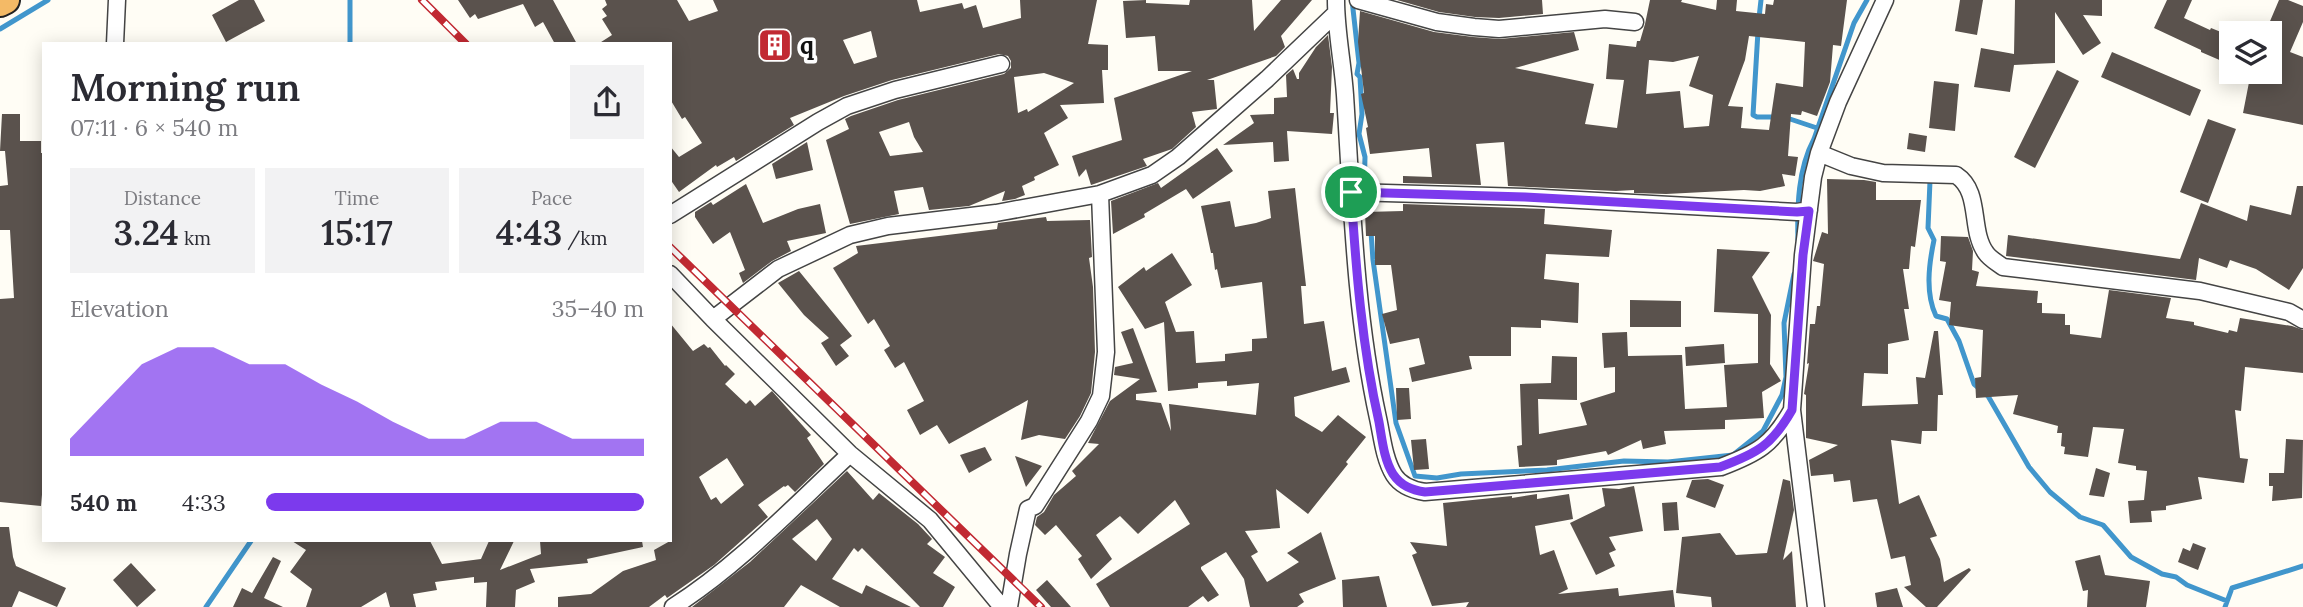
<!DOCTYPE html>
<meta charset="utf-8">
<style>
:root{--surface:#fff;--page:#f2f2f3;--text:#2b2b33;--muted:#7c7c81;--accent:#7c3aed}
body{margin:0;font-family:Lora,serif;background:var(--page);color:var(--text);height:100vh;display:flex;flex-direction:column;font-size:26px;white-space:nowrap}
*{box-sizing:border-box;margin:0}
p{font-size:23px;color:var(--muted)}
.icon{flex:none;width:38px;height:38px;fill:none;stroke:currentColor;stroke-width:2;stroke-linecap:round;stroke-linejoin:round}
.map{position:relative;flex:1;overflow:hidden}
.panel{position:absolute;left:42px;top:42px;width:630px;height:500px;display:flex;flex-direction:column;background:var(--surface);border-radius:0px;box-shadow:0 4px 18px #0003}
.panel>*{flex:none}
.controls{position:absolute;left:2219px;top:21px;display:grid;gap:14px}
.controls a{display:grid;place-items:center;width:63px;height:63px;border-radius:0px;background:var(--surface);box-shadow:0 4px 18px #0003;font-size:35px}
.pin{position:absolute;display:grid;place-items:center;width:60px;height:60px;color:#fff;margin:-30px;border:4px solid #fff;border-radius:50%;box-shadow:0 2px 7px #0007}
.round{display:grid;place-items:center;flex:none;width:74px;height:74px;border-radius:0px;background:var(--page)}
.headline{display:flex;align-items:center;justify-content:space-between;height:119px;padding:0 28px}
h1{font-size:38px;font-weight:600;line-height:52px}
.figures{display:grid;grid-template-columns:repeat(3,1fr);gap:10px;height:119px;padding:7px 28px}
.figures div{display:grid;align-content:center;border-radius:0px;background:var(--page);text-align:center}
.figures b{font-size:35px;font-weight:600}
.figures small{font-size:19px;font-weight:400}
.figures p{font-size:19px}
.chart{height:196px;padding:14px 28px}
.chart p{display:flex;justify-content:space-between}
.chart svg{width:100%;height:126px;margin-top:7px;fill:var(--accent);opacity:.7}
ul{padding:0 28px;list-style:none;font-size:23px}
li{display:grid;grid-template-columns:112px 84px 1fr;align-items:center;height:52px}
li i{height:18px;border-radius:9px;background:var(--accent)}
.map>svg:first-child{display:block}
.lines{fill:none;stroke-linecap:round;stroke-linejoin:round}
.stream{stroke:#4196cc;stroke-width:5}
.building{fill:#5a524d;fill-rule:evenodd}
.minor-casing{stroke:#444;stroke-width:19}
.trunk-casing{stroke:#222;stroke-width:30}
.minor{stroke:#fff;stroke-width:16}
.trunk{stroke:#f4ba66;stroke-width:26}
.rail-casing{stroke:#c12932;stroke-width:8}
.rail{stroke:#fff;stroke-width:5;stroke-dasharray:16;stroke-linecap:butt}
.route-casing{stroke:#fff;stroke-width:14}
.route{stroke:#7c3aed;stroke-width:9}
.labels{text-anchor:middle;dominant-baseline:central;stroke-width:7;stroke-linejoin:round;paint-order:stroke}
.poi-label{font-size:24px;font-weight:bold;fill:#111;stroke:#fff;text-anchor:start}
</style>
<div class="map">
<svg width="2303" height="607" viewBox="0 0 2303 607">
<rect width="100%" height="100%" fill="#fffdf5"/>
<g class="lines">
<path class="stream" d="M350 0V44
M1352 0 1359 63 1357 74 1360 77 1362 114 1359 134 1365 157 1364 193 1368 203 1369 219
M1759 18 1761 0
M0 29 48 0
M1758 31 1753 115 1757 117H1777
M1787 118 1817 128
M1930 181 1928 228 1934 240C1929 264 1925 293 1936 316L1947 319 1959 341 1974 384 1988 396 2029 467 2050 492 2080 517 2103 525 2131 557 2162 574 2176 577 2187 585 2227 601
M1371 232 1373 260 1396 423 1415 476 1437 478 1461 474 1547 470 1624 461 1668 462 1733 455 1763 431 1782 395 1786 377 1784 323 1794 274
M1798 240C1797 206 1798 169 1814 139L1854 23 1867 0
M206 607 251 541
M2225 607 2232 588 2303 566"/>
</g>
<path class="building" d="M239 0H254L265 21 226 42 212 15Z
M458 0H553L577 44H555L543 22 535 27 523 4 478 19 475 14 470 18Z
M605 0H677L689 21 718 11 713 0H917L920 12 962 3 964 9 976 5 983 28 1021 18 1020 0H1097L1088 44 1108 45V70H1102L1104 103 1060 105 1068 118 1044 133 1059 165 1034 177 1035 180 1022 186 1025 195 1015 199 1002 201 1005 191 969 206 929 210 923 187 894 191 899 214 850 224 826 140 849 129 845 119 851 116 898 100 1004 74 1011 68V61L1008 56 999 54 892 80 844 96 790 118 794 125 736 161 734 157 717 167 716 165 679 192 670 179V146L679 157 702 143 685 117 682 119 670 99V44H598L612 35 602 19 607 16 602 9 607 5ZM871 31 877 57 854 64 843 40ZM1044 73 1074 83 1028 112 1027 109 1018 113 1014 77ZM909 122 914 137 923 152 890 156 879 132Z
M1146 0V3L1189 5 1190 0H1252L1254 31 1281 0H1312L1281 36 1285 47 1276 56 1207 80H1214L1217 109 1192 112 1196 127 1172 149 1143 159 1147 166 1091 185 1086 169 1079 177 1072 156 1122 140 1114 98 1192 71H1158L1155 36 1126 38 1123 1Z
M1397 0H1542L1543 14 1499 18 1475 17 1439 12Z
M1650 0H1682L1681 2 1716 10 1717 0H1737L1736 11 1765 14 1766 4 1773 5 1774 0H1847L1841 46 1833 45 1830 82 1817 116 1802 111 1801 115 1791 114 1788 156 1798 157 1795 176 1782 174 1785 186 1760 191 1744 190 1666 194 1634 193V190L1616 191 1508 186 1504 142 1476 144 1481 185 1403 183V176L1432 177 1429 148 1370 154 1366 128 1368 127 1361 94 1364 93 1358 42 1360 11 1434 32 1473 37 1500 39 1574 32 1579 50 1515 68 1594 84 1585 124 1617 128 1624 80 1606 79 1609 44 1636 47 1637 41H1640L1645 24ZM1749 36 1805 42 1803 87 1776 83 1769 130 1741 128 1743 107 1728 106 1745 60ZM1699 56 1689 86 1713 95 1709 126 1684 128 1680 91 1646 94 1649 60 1673 62Z
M1960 0H1983L1977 35 1955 31Z
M2015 0H2102V16L2083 15 2101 43 2083 55 2055 12V63L2014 65 2010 92 1974 87 1981 48 2014 54Z
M2167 0H2192L2184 18 2210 30 2211 28 2231 36V65L2201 52V50L2154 28Z
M2279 0H2288L2303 6V22L2290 52 2303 57V125L2243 113 2251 72H2270V33H2265Z
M1328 35 1332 67 1330 113H1334L1332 134 1287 131 1289 161 1274 162 1273 142 1223 145 1254 123 1250 115 1274 114V98L1287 97 1286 75 1293 69 1297 79H1299V73L1316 47Z
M2112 52 2201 90 2190 116 2101 77Z
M2057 70 2079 81 2035 168 2014 157Z
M1934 81 1959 84 1955 131 1929 128Z
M2 114H20V141H41V153H44V472L41 506 0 502V299L14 298 10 230H0V186L8 185 5 151H0Z
M2208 119 2236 129 2208 203 2180 192Z
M1909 133 1927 136 1925 152 1907 149Z
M807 142 813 170 776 179 772 164Z
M1217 148 1233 171 1193 199 1186 189 1144 214 1145 217 1113 234 1111 201 1158 183 1161 188Z
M1827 179 1864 180 1876 182V200H1921L1915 247 1911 246 1909 269H1903L1909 309H1904L1909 340 1888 344V374L1864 373 1862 406 1918 404 1916 377 1925 378 1934 331H1938L1943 395H1938L1937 431H1922L1921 444 1891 440 1899 504 1919 495 1937 536 1930 538 1940 559 1944 582 1969 568 1971 570 1937 607H1926L1904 587 1911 585 1905 556 1891 559 1877 499 1853 502 1850 480 1834 482 1833 474 1811 476 1809 460 1838 445 1806 438V395L1804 394 1809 363 1807 364 1810 324H1815L1817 306H1820L1824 264 1813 261 1822 232 1828 234Z
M746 184 763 223 798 209 820 204 826 233 787 241 791 251 772 261 743 283 739 273 745 270 730 232 713 244 695 217V212L711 202 713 205Z
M2297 186H2303V268L2289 290 2256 269 2230 260 2227 268 2199 258 2196 280 2006 256 2008 235 2180 259 2201 203 2247 221 2250 205 2291 215Z
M1295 188 1306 286H1301L1304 324 1324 321 1332 371 1346 367 1350 382 1294 397 1295 416 1322 432 1338 415 1366 437 1346 462 1348 464 1308 514 1276 489 1280 528 1245 531 1258 552 1251 556 1267 582 1299 562 1287 553 1321 532 1336 579 1299 594 1304 602 1297 607H1250L1244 579 1226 552 1201 567V569L1219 595 1208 602 1203 596 1188 607H1110L1096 584 1190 524 1175 500 1138 534 1120 516 1096 535 1112 559 1091 579 1078 559 1082 556 1056 525 1045 535 1035 525 1037 517 1044 512 1054 495 1076 476 1072 471 1099 444 1088 443 1110 401 1140 379 1114 375 1115 367 1133 363 1121 332 1133 328 1157 392 1136 394V400L1161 403 1171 431 1169 404 1256 415 1259 383 1227 386V381L1198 383V388L1168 391 1164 322 1145 329 1118 287 1144 267 1146 271 1172 253 1192 285 1165 302 1176 332 1194 331 1196 363 1225 361V354L1252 351V339L1267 338 1262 282 1221 288 1217 269 1215 270 1213 253H1211L1201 206 1230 201 1235 227 1256 223 1271 218 1268 191Z
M1403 204 1545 209 1544 224 1612 230 1609 257 1546 254 1544 279 1579 283 1578 323 1541 320V328L1511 327V356H1469L1472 369 1412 382 1409 368 1425 364 1419 338 1390 344 1382 314 1397 310 1391 265H1375V236H1366L1365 212 1403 211Z
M1046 217 1047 221 1090 220 1092 257 1089 258 1093 287 1095 352 1091 393 1080 416 1065 439 1039 435 1021 440 1028 400 949 444 937 425 920 435 907 410 924 401 904 362 895 368 884 350 890 346 874 319 868 324 833 268 858 253 856 246 997 229 998 223Z
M1941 236 1968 237 1973 251 1972 270 1979 272 1976 286 2038 291 2037 303H2042V313L2065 314V325H2070V334L2101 338 2109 290 2171 298 2166 318 2194 322V325L2228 333 2229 330 2237 332 2240 318 2292 326 2303 330V373L2245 367 2241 411 2235 410 2240 458 2248 459 2244 483 2198 477 2202 499 2166 506V510L2151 511 2152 522 2130 523 2128 501 2144 500 2147 471 2136 470V466L2118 463 2124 429 2093 427 2088 457 2064 454 2065 447 2061 446 2062 433H2057L2058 426 2013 414 2018 395 1976 398 1975 378 1981 377 1983 330 1949 325 1951 302 1939 300 1946 262 1940 261Z
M1717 249 1770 252 1752 277 1771 315 1770 364 1781 381 1762 392 1764 418 1725 420V429L1664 431 1666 444 1643 449 1641 440 1608 455 1606 451 1557 460V465L1519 467 1517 446 1522 445 1520 384 1551 383 1552 356 1577 357V400L1538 399 1539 434 1587 425 1580 403 1615 392V367L1604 368 1602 333 1627 332 1628 356 1682 355 1685 409 1727 407 1724 365 1758 363V314L1714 312Z
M799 271 852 336 840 345 849 356 836 366 821 343 829 338 804 315 778 283Z
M1630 300 1681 301V327H1630Z
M670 323 693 351 704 344 708 348 710 347 725 366 726 365 735 374 725 384 746 404 750 400 755 406 772 391 811 435 807 438 824 464 795 492 788 485 785 487 784 486 758 505 768 517 714 565 667 598 665 595 649 607H558V597L591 594 623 571 656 560 654 550 670 541ZM727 458 744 485 721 504 716 497 711 500 699 477Z
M1724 344 1725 363 1686 366 1685 347Z
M1396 388H1409L1411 419 1397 420Z
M1426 439 1429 469 1414 470 1411 440Z
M2286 439 2303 440 2302 498 2272 501 2273 486H2269V473H2284Z
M985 447 992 460 969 473 960 455Z
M1015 456 1042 466 1026 487Z
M2096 468 2110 473 2104 497 2089 495Z
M847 471 873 500 879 493 918 524 932 539 927 544 945 557 933 573 955 587 943 607H920L862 548 858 552 854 548 832 579 862 594 866 585 911 607H840L801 585 784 607H692L750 562ZM817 519 832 539 816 561 792 539Z
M1708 479 1724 485 1715 508 1686 497 1692 480Z
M1783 479 1790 481 1794 510 1783 560 1792 551 1796 607H1712L1711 597 1676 593 1682 537 1720 533 1736 555 1767 553Z
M1634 486 1643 531 1609 537 1616 550 1609 553 1615 566 1596 575 1570 523 1605 506 1602 488 1619 489Z
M1537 494V499L1569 494 1573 519 1535 526 1540 555 1554 550 1568 589 1558 594 1618 588 1619 596 1673 590 1675 607H1466L1469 602 1432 606 1412 555 1417 553 1410 542 1447 546 1443 503 1512 496V498Z
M1677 502 1679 530 1664 531 1662 503Z
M0 527H9L13 557 16 566 66 588 57 607 19 591 12 607H0Z
M292 541H430L442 564 481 559 489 541H514L500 570 541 554 540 541H642L643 547 587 559 588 563 530 569 535 582 516 590 515 607H486L487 582 474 583V577L435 582 437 590 413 594 416 607H390L386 592 361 607H306L312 589 290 572 306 550Z
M2193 543 2206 548 2198 570 2178 562 2183 548 2190 551Z
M2100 555 2105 575 2150 581 2146 607H2087L2088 590 2083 591 2075 561Z
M273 557 281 561 264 598 283 607H233L242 588 252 593Z
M131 563 156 590 137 607 113 580Z
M1379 576 1387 607H1343L1342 580Z
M1047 580 1071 607H1051L1036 590Z
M1897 588 1903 607H1877L1875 593Z"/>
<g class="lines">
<g class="minor-casing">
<path id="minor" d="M1336 0C1336 32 1343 64 1345 95 1352 203 1355 313 1378 418 1382 436 1384 459 1394 475 1401 486 1412 490 1425 492L1721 467C1758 453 1772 445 1792 410
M1358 0 1437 22 1474 27 1499 29 1605 19 1635 22
M115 44 117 0
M1819 153 1851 166 1883 173 1956 175C1982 192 1969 230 1986 253 1990 259 1998 263 2003 267L2200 291 2289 312 2303 320
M1351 192 1525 197 1797 212 1809 210
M670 215 818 122 847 106 895 90 1001 64
M670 274 713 319 850 454 930 520 1002 607
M713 319 778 269 850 235 888 226 996 213 1100 194 1152 175 1178 157 1267 79 1336 13
M673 607C739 565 793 507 850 454
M1009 607 1018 554 1028 509 1035 506 1089 421 1101 396 1106 352 1100 194
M1816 607 1792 410 1803 255 1813 177 1819 153 1838 102 1885 0"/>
</g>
<g class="trunk-casing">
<path id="trunk" d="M0 3 6 0"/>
</g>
<use href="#minor" class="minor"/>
<use href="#trunk" class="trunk"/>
<g class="rail-casing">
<path id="rail" d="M422 0 466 44
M670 247 1041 607"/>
</g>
<use href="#rail" class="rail"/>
</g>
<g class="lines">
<g class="route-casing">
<path id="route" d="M1351 192 1525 197 1797 212 1809 211 1803 255 1792 410C1772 445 1758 453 1720 467L1425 492C1412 490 1401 486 1393 474 1384 460 1382 439 1379 422 1362 347 1356 269 1351 192Z"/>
</g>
<use href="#route" class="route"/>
</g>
<defs>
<g id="building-square" transform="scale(1.75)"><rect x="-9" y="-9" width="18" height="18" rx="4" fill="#c12932" stroke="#fff"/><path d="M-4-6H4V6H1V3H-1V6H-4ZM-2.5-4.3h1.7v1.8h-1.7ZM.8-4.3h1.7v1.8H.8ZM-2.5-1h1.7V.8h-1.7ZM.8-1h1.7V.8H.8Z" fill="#fff"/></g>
</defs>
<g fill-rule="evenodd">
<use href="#building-square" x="775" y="45"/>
</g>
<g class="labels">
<g class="poi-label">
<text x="800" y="45">q</text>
</g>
</g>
</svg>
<div class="controls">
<a><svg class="icon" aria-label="layers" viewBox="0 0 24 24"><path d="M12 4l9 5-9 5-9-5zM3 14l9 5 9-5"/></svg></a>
</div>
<div class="pin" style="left:1351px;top:192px;background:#1e9e55"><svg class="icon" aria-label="arrive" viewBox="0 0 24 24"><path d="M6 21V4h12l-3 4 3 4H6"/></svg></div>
<section class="panel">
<div class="headline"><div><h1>Morning run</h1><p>07:11 · 6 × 540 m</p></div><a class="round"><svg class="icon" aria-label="share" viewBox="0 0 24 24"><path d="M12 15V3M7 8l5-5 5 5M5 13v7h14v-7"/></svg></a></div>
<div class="figures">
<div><p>Distance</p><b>3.24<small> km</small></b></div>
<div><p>Time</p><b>15:17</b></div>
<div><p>Pace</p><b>4:43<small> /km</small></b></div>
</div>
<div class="chart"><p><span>Elevation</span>35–40 m</p>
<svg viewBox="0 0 160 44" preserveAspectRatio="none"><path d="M0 44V38L10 25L20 12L30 6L40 6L50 12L60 12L70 19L80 25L90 32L100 38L110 38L120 32L130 32L140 38L150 38L160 38V44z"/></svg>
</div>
<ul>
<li><b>540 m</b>4:33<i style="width:100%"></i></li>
</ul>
</section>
</div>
